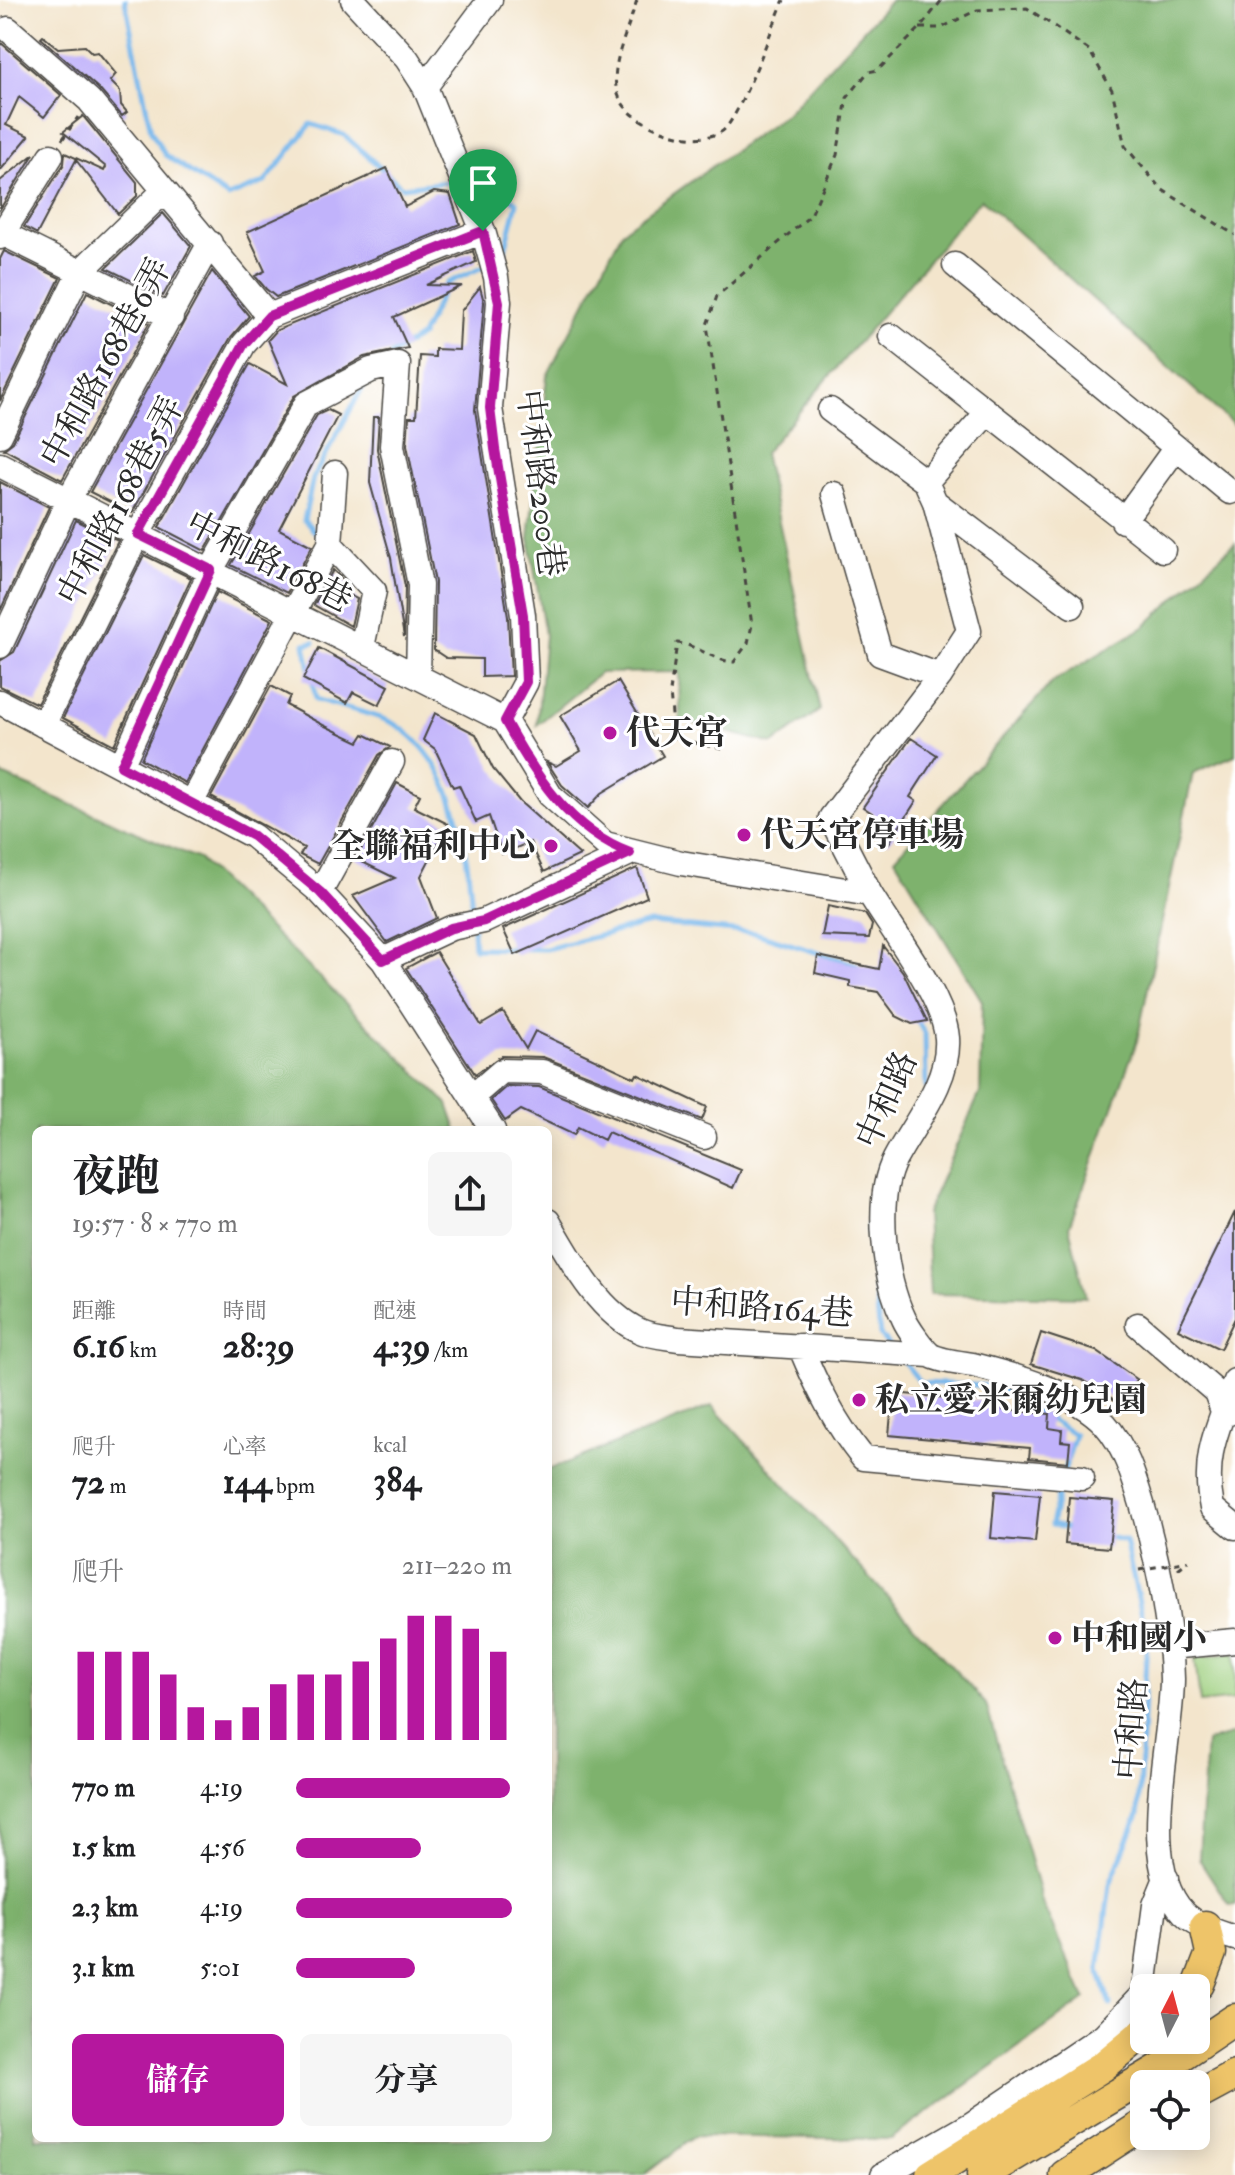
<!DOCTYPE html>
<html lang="zh-TW">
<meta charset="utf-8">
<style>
:root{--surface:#fff;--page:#f6f6f6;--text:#202124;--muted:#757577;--accent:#b5179e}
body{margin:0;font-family:"IM FELL Double Pica","Noto Serif TC",serif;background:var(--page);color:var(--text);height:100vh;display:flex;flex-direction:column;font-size:30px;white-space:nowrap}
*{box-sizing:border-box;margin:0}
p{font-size:26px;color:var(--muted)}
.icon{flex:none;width:44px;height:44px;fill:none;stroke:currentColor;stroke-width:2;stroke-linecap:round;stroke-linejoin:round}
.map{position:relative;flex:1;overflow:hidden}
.panel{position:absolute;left:32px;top:1126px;width:520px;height:1016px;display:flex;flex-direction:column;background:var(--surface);border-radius:12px;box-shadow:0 4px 20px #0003}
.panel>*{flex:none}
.needle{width:52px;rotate:6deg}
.controls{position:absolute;left:1130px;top:1974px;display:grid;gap:16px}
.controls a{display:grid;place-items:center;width:80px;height:80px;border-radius:12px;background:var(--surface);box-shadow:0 4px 20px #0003;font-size:40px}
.pin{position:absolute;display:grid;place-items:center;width:68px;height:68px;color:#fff;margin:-82px -34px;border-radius:50% 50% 50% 0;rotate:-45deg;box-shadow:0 0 8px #0007}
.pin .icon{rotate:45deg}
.round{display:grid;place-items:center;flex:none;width:84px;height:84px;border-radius:12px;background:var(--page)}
.headline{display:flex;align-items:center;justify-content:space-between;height:136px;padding:0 40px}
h1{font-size:44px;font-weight:700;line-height:60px}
.stats{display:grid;grid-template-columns:repeat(3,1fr);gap:12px;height:136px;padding:8px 40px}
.stats div{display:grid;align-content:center}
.stats b{font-size:34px;font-weight:700}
.stats small{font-size:22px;font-weight:400}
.stats p{font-size:22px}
.chart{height:224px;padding:16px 40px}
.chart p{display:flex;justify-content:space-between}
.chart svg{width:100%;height:144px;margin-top:8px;stroke:var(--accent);stroke-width:6}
.action{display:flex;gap:16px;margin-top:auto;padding:16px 40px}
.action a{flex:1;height:92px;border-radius:12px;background:var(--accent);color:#fff;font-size:32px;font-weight:700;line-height:92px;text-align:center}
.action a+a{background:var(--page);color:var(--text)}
ul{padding:0 40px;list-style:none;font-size:26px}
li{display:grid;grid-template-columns:128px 96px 1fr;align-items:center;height:60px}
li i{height:20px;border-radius:10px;background:var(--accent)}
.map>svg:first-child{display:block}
.green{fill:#9dcf7e;stroke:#647d54;stroke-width:2}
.forest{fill:#7eb26d;stroke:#546e4c;stroke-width:2}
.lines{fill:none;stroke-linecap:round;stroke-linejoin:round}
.stream{stroke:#78b8ec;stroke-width:5}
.building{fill:#c1b3fb}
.minor-casing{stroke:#494743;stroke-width:27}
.major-casing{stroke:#494743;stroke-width:33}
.path{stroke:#494743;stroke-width:3;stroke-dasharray:6 6;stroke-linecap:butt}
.minor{stroke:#fff;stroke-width:24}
.major{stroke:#eec469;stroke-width:30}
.path-bridge{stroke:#494743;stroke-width:3;stroke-dasharray:6 6;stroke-linecap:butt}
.route-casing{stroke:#fff;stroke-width:16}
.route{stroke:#b5179e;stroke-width:10}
.poi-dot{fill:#b5179e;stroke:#fff;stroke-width:3}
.labels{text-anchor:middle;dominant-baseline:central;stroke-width:6;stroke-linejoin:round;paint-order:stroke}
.street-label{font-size:34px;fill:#2b2b2b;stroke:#fff}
.poi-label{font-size:34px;font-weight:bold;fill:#2b2b2b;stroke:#fff;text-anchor:start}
</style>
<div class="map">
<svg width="1235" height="2175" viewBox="0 0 1235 2175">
<rect width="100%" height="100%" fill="#fff"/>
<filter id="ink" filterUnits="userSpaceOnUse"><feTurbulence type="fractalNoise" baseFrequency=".0125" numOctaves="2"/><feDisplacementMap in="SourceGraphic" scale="16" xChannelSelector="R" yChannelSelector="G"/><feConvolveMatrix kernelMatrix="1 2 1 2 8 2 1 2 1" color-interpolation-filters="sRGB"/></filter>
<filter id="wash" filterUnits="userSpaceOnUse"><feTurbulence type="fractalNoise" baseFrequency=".006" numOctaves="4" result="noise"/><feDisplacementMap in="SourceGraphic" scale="32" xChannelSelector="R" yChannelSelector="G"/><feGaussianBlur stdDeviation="1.8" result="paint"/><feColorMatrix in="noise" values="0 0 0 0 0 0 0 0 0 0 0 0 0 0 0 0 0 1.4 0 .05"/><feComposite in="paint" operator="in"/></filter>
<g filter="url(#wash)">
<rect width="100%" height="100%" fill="#f3e5cc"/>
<path class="green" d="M1235 1653V1699L1200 1703 1195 1658Z"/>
<path class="forest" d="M891 0H1235V426L981 199 764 453 820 710 773 744 680 720 679 672 600 673 537 725 545 635 529 538 547 376 623 230 787 113Z
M1235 543V755L1193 773 1137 1041 1069 1227 1086 1297 930 1294 926 1213 980 1093 982 1001 895 858 1052 682 1144 627Z
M0 774 199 859 448 1104 457 1130H36V2138H548V1470L712 1406 986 1704 1043 1905 1085 1999 891 2139 695 2136 644 2175H0Z
M1235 1734V1904L1229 1905 1199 1859 1206 1742Z"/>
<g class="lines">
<path class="stream" d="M125 0 151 131 165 155 228 197 265 182 311 124 344 135 402 187 457 181
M471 180 482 179 517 203 503 258 499 259
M391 355 421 336 447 283 487 265
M322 539 304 520 313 478 364 385
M314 642 305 644 316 699C338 707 379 714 398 726 456 764 469 852 472 915
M473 929 474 948 546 949 650 923 755 933 857 965
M916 1019 925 1034 926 1087
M880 1166 895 1135
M873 1199 868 1225 880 1335 888 1345
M903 1361 921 1383 996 1386 1075 1435 1064 1471
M1060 1485 1051 1525 1072 1529
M1105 1536 1125 1541 1147 1637 1138 1815 1110 1884 1099 1970 1110 2005"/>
</g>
<g id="blocks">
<path class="building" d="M43 36 58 48 85 46 92 53 98 52 116 74 110 81 120 91 121 105 127 112 122 116 99 89 41 38Z
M0 42 61 95 44 117 19 97 6 125 29 136 0 171Z
M83 116 137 182V196L118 214 76 160 37 234 24 227 64 164 65 153 104 171 106 167 63 132Z
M34 154 0 209V181Z
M387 168 405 207 434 192 450 194 460 224 276 297 266 289 255 276 265 271 247 232Z
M163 213 191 246 163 296 106 268Z
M4 251 60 278 0 401V259Z
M473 251 476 262 426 285 462 286 394 317 408 348 364 357 294 396 205 551 159 527 250 364 287 384 268 340 277 330Z
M212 271 249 316 231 337 132 513 90 492Z
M480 287 484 302 475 410 508 617 511 676 482 677V659L446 658 434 650 435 582 407 445 409 417H416L420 356 435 357V349L459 350 461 311Z
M87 292 149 323 62 480 4 449 13 442Z
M328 410 338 415 279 529 312 546 287 593 231 565 317 415Z
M373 417H379L377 449 405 586 404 637 391 558 370 483Z
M0 482 49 507 0 611Z
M76 520 118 541 37 704 0 686V661L14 652Z
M144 555 191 578 114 745 63 718Z
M333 570 351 588 347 594 357 599 351 626 314 605Z
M217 592 272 620 185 783 141 759Z
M319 648 389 686 379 705 353 692 347 703 303 679Z
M618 681 663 756 602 793 588 808 562 785 547 762 556 766 581 751 560 716Z
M271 686 290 696 286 705 323 725 359 742 364 734 390 747 379 755 318 864 300 855 304 848 211 797Z
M435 713 476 734 493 769 520 802 580 855 544 872 530 842 502 854 489 816 476 822 459 785 453 787 435 749 423 740Z
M911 738 937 755 910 797 916 801 889 843 872 833 881 819 863 807Z
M397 783 420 795 414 807 448 824 421 876 437 918 387 942 353 896 395 878 356 859Z
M637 868 647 897 515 955 503 929Z
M828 906 865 914 872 925 869 938 822 936Z
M883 946 903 972 927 1021 912 1024 896 1016 878 992 850 987V981L815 973 818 956 879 969Z
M436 952 481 1025 503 1012 526 1049 535 1031 635 1078 637 1074 707 1107 702 1120 543 1057 501 1056 475 1074 406 968Z
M507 1086 539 1087 741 1170 733 1188 608 1132 604 1140 578 1127 574 1135 521 1110 505 1121 491 1100Z
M1235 1212V1318L1220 1349 1178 1329Z
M1041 1333 1096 1351 1138 1380 1118 1402 1082 1380 1031 1364Z
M893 1393 1004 1403 1003 1410 1050 1414 1049 1428 1062 1430 1061 1441 1070 1442 1068 1462 1029 1458 1030 1448 889 1435Z
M995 1491 1040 1495 1035 1542 991 1538Z
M1069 1497 1114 1501 1109 1548 1065 1544Z"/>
</g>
</g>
<g filter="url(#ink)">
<use href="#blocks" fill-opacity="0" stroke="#494743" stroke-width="2"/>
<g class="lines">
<g class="minor-casing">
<path id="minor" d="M353 0 407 59 425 87 483 231 496 277 499 302 490 408 523 615 526 682 505 721
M8 29 89 100 269 316 483 231
M425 87 490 0
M0 232 171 317
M0 237 51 156
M955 265 1230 492
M891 336 1163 550
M830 410 926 482 935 502 1072 606
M0 435 79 273 164 191
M0 465 505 721
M926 482 987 413
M834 494 880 654 940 676
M1123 521 1175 449
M330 544 374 591 362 647
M0 646 69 499 210 243
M0 702 253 836 320 892 383 960 451 928 484 921 630 853
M505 721 550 795 605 844 681 863 870 894C892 931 944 997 947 1038 950 1081 914 1123 895 1159 874 1199 884 1279 904 1319 908 1328 922 1348 930 1355 940 1361 961 1363 973 1365 1012 1375 1077 1393 1105 1424 1124 1445 1134 1477 1142 1504 1157 1558 1171 1622 1172 1679 1172 1742 1136 1864 1184 1913 1197 1926 1218 1933 1235 1938
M43 725 138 534 244 344 269 316
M121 766 211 570 306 404 371 370 398 364 392 446 420 585 418 677
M191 803 330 544 335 473
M320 892 392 762
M870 894 831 818 940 676 969 631 935 502
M383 960 493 1130
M473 1096 502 1071 542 1072 704 1137
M548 1221C571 1260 598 1312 640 1331 651 1336 666 1337 678 1339L930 1355
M1138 1325 1216 1392 1223 1411 1229 1413
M800 1346C817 1387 835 1423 863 1458L1082 1478
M1235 1381C1217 1429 1202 1457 1212 1508L1235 1527
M1169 1647 1235 1641
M1144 1988 1155 1905 1166 1878
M883 2175 972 2124 1104 2035 1143 1994 1144 1989"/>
</g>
<g class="major-casing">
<path id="major" d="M1199 1984 1211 1953 1205 1926
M1196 2096 1235 2075
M931 2175 1103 2066 1144 2032
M982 2175 1171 2062 1235 2019
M1065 2175 1144 2124"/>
</g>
<path class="path" d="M637 0C619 57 589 103 662 130 681 137 701 142 721 132 739 122 773 24 784 0
M920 28H941L977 10 1027 8 1089 50 1112 90 1125 146 1161 189 1235 235
M62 140 78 117
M722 749 674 738 670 692 677 643C698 645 713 661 734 662L748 643 752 625 707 325 717 296 811 215 837 155 847 98 868 72 878 70 920 28 942 0
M1178 1569 1188 1561"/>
<use href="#minor" class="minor"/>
<use href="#major" class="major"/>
<path class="path-bridge" d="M1139 1570 1188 1561"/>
</g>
</g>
<g class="lines" filter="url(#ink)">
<g class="route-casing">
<path id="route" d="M483 231 499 302 490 408 495 449 523 615 526 682 505 721C535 775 570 831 630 853L484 921 451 928 383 960 320 892 253 836 121 766 211 570 138 534 244 344 269 316Z"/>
</g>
<use href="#route" class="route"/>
</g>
<g class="poi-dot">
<circle cx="610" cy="733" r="8"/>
<circle cx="744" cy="835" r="8"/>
<circle cx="551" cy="846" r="8"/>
<circle cx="859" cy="1400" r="8"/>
<circle cx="1055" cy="1638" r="8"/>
</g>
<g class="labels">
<g class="street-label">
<text transform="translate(106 363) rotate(-61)">中和路168巷6弄</text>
<text transform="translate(540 483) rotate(83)">中和路200巷</text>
<text transform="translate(121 501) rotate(-62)">中和路168巷5弄</text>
<text transform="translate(269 562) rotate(27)">中和路168巷</text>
<text transform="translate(887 1100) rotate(-66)">中和路</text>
<text transform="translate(762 1308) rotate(4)">中和路164巷</text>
<text transform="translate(1132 1729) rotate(-86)">中和路</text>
</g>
<g class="poi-label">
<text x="626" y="733">代天宮</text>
<text x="760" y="835">代天宮停車場</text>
<text x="535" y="846" text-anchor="end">全聯福利中心</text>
<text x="875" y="1400">私立愛米爾幼兒園</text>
<text x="1071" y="1638">中和國小</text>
</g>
</g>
</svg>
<div class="controls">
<a><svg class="needle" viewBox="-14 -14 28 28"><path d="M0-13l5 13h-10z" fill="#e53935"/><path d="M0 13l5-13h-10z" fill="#757577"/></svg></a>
<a><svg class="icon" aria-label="locate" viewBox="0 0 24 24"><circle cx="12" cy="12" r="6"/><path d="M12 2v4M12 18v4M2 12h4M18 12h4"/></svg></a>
</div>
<div class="pin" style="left:483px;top:231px;background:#1e9e55"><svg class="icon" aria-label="arrive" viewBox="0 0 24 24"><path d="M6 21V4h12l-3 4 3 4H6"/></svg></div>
<section class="panel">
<div class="headline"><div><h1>夜跑</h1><p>19:57 · 8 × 770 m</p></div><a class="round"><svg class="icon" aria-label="share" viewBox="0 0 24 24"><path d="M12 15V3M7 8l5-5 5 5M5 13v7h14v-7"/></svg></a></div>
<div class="stats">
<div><p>距離</p><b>6.16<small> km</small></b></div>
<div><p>時間</p><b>28:39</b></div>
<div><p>配速</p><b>4:39<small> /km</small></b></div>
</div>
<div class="stats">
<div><p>爬升</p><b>72<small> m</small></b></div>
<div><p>心率</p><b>144<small> bpm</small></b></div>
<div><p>kcal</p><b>384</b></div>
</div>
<div class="chart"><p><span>爬升</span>211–220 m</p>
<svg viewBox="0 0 160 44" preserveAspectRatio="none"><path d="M5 44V17M15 44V17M25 44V17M35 44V24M45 44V34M55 44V38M65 44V34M75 44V27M85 44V24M95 44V24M105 44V20M115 44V13M125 44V6M135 44V6M145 44V10M155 44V17"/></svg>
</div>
<ul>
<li><b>770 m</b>4:19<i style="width:99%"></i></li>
<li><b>1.5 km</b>4:56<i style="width:58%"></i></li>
<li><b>2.3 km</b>4:19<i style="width:100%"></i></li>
<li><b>3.1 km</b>5:01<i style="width:55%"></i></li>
</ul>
<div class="action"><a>儲存</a><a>分享</a></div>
</section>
</div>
